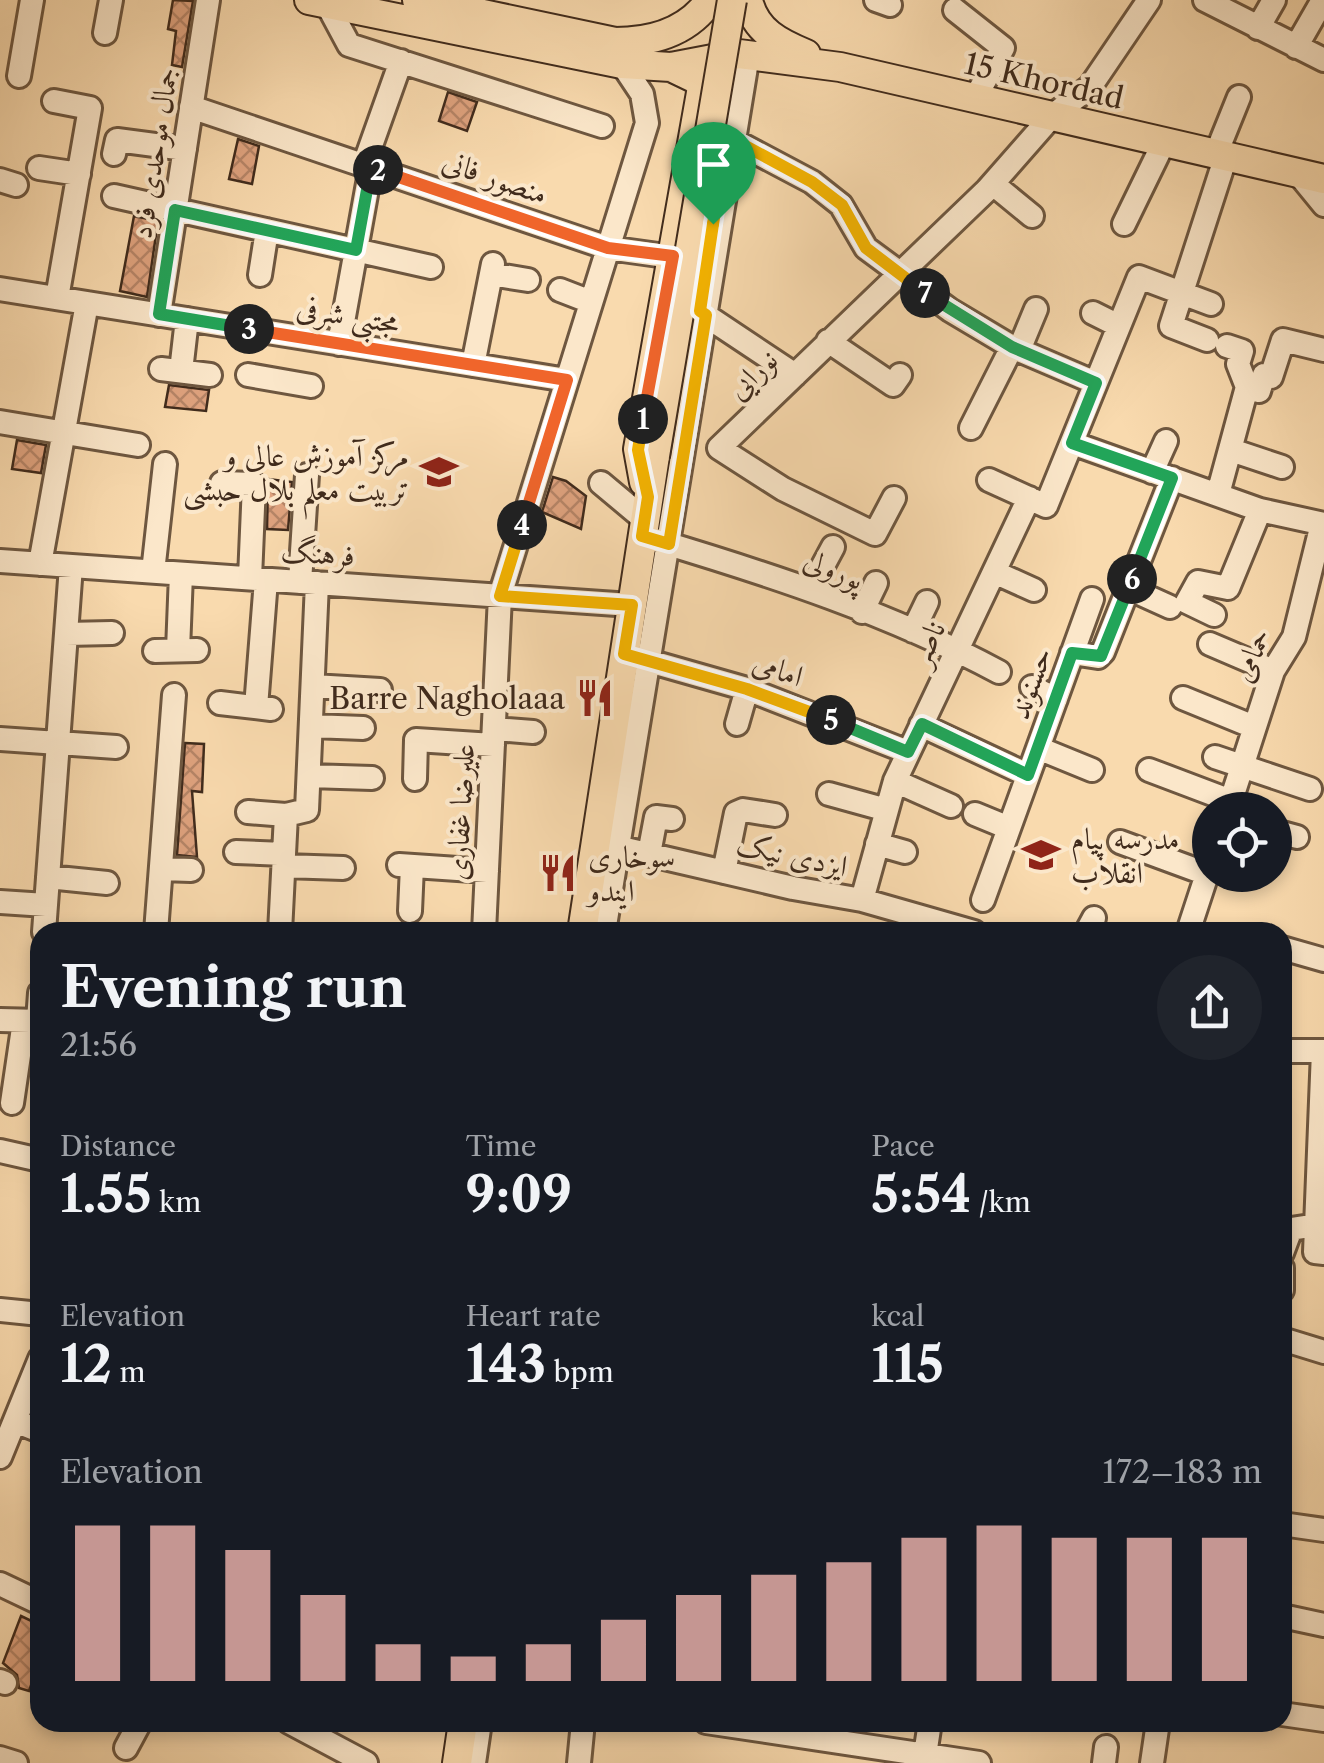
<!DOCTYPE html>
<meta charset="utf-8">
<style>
:root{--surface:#171b24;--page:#20242c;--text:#f1f3f6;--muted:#9ea1a6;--accent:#c59692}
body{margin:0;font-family:"Libre Caslon Text",Amiri,serif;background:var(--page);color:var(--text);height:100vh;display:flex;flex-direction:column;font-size:38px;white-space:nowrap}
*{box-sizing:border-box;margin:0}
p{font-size:32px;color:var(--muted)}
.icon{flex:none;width:55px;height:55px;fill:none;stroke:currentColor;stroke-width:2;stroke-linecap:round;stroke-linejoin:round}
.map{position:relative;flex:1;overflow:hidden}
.side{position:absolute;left:30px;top:922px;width:1262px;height:810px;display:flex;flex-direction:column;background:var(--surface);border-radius:30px;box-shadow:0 5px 15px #0003}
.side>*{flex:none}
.fabs{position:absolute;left:1192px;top:792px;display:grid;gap:20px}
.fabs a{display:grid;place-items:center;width:100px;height:100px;border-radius:50%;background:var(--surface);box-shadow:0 5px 15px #0003;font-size:50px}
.pin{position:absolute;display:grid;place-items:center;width:85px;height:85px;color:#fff;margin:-102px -42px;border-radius:50% 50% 50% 0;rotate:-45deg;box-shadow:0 0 10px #0007}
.pin .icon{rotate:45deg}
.km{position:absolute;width:50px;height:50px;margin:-25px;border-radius:50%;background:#222;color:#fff;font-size:28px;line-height:50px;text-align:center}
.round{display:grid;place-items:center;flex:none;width:105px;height:105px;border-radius:52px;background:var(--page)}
.headline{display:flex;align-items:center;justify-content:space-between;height:170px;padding:0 30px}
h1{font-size:55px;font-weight:700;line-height:75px}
.stats{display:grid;grid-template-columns:repeat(3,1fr);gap:15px;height:170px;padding:10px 30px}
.stats div{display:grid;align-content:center}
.stats b{font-size:50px;font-weight:700}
.stats small{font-size:28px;font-weight:400}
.stats p{font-size:28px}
.chart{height:280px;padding:20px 30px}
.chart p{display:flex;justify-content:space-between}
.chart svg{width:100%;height:180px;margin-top:10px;stroke:var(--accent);stroke-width:6}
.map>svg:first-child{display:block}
.building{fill:url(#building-cross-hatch);stroke:#402b1c;stroke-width:2.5}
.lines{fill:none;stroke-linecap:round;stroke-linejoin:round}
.minor-casing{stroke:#6e5740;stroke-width:28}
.major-casing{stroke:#402b1c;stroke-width:32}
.minor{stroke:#fbe7ca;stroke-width:22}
.major{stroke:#f9daae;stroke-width:28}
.major-bridge-casing{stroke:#402b1c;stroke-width:32;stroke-linecap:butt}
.major-bridge{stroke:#f9daae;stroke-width:28}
.split-1-casing{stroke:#fff;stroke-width:20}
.split-2-casing{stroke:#fff;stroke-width:20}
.split-3-casing{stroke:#fff;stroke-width:20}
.split-4-casing{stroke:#fff;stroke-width:20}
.split-5-casing{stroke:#fff;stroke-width:20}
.split-6-casing{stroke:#fff;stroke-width:20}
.split-7-casing{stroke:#fff;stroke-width:20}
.split-8-casing{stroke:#fff;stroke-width:20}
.split-1{stroke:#f5b400;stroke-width:12}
.split-2{stroke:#f0652b;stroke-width:12}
.split-3{stroke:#22a559;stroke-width:12}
.split-4{stroke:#f0652b;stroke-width:12}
.split-5{stroke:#f5b400;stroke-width:12}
.split-6{stroke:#22a559;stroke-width:12}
.split-7{stroke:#22a559;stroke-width:12}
.split-8{stroke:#f5b400;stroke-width:12}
.labels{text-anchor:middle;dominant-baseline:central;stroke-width:8;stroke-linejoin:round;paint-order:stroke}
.street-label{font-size:30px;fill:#402b1c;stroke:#fbe7ca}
.poi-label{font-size:30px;fill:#402b1c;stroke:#fbe7ca;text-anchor:end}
</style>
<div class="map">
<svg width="1324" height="1763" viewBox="0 0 1324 1763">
<defs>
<pattern id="building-cross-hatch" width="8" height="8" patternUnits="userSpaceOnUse" patternTransform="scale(2.5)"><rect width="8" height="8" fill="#dea27e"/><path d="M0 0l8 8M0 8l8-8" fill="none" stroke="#b58466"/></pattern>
</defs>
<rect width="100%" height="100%" fill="#f9daae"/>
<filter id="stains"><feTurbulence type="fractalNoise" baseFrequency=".002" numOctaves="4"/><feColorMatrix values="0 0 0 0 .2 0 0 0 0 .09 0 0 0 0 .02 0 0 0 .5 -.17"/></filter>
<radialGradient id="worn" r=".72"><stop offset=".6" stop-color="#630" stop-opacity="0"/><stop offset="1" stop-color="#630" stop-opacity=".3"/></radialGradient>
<path class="building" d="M173 0 193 1 182 67 172 65 176 31 168 29Z
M448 92 477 102 467 131 439 121Z
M238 139 259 146 252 184 229 179Z
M134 216 158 221 147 297 120 291Z
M169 385 209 390 206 411 165 407Z
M17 440 46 445 41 473 12 469Z
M553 477 566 481 586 496 581 529 542 512Z
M268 479 292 482 288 530 267 529Z
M185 743 204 744 202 792 192 791 197 857 177 855Z
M21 1616 40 1625V1660L29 1691 19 1688 17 1675 3 1663Z"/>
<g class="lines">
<g class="minor-casing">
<path id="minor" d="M876 0 890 5
M1205 0 1324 60
M327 4 349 45 602 126
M955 10 1003 48 975 98
M1258 28 1274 0
M105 33 111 0
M1296 47 1323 0
M19 76 32 0
M54 101 90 108 57 298
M191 107 608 248 673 257
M727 137 812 182 841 205 866 248 950 310 1012 347 1096 383
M114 154 117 140 185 149
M1216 154 1239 97
M364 165 401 61
M39 168 79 174
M1297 172 1324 205
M0 180 16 185
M993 184 1032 216
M114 196 431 267
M1124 224 1164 142
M491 274 528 280
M260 275 267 230
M0 289 567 380
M560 290 591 302
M699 311 795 375
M1093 313 1119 326
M159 315 208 0
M1207 340 1171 326 1226 156
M828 341 893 385 900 375
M339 344 371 167
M1227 346 1242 351 1238 364 1247 387
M1019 350 1036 309
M473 365 493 264
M161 369 210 375
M181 371 187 319
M248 375 311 386
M1247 387 1259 391 1264 375 1271 377 1283 340 1324 350
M0 422 138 445
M971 428 1012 347
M1072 443 1260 510 1324 524
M1231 450 1282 467
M1152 472 1166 441
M989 480 1046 506 1139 277 1211 304
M222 483 254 484 250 578
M601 483 644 519
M1218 494 1247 387
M894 498 875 534 783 489 719 448 987 190 1052 116 1090 87 1149 0
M655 540C772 575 891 614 999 672
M0 561 631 605
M40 564 87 303
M153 572 165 464
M994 572 1034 590
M300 582 307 475
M1128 588 1170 607
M810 590 833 547
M862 612 876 583
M1214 615 1187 602 1198 582 1228 588 1260 510
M913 631 927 602
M66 634 112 633
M1210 644 1273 671
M178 650 181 574
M155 651 197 650
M1072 653 1098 657 1103 652 1172 478
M638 658 747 689 908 752
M313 686 380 690
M1032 687 1056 699
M1183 698 1254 727
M220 703 271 709
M256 707 266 580
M737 724 747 689
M921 725 1028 775
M312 726 363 728
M494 729 533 732
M0 739 116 747
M1038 748 1092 770
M1215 757 1310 789
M1149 770 1231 801
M309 776 372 778
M415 779 416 740 493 745
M895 781 951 806
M829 794 887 810
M1228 810 1273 671 1294 637 1322 524
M248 812 286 815 307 810 317 583
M975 814 1009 828
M1275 831 1297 837
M1120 842 1207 874
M604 844 793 888 862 900 974 932
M877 844 905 852
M236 852 284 854
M649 854 656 817 672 819
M399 865 487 871
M284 866 343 868
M161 869 191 870
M724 872 736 813 743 810 775 815
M48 877 107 883
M862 900 895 781 1029 498
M983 900 1092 599
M0 902 46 905
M410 911 412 866
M44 932 71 566
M156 932 174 695
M280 932 286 815
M484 932 500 596 647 123 642 94 622 64
M604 932 748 55
M1091 932 1087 931 1094 918
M1188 932 1210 865
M1282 948 1324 960
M0 1020 40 1021
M38 1021 40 993
M1282 1051H1324
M1323 1051 1315 1252 1324 1253
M12 1103 24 1021
M0 1151 40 1160
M1282 1253 1291 1229 1317 1225
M1282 1268V1290
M0 1310 40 1314
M1282 1339 1324 1352
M15 1421 40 1431
M0 1457 40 1359
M1282 1524 1324 1530
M0 1584 40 1603
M1282 1616 1324 1625
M0 1681 5 1683
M1282 1714 1324 1720
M289 1722 366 1763
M706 1722 979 1763
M126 1748 140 1722
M925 1755 930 1722
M0 1758 16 1763
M474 1763 480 1722
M579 1763 583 1722
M1104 1763 1106 1747
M1152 1763 1158 1722"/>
</g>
<g class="major-casing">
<path id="major" d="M309 0 622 64 671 67 739 54 840 67 1324 179
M417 0 615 42C652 42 688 32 710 0
M748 0C755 31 779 43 806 54
M644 482 638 449 702 87 696 79 671 67
M582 932 655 456
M457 1763 463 1722"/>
</g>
<use href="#minor" class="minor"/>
<use href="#major" class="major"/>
<g class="major-bridge-casing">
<path id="major-bridge" d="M655 456 732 0"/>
</g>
<use href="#major-bridge" class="major-bridge"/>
</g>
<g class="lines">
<g class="split-1-casing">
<path id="split-1" d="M643 419 638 450 648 497 642 536 669 544 706 315 700 311 713 224"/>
</g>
<g class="split-2-casing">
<path id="split-2" d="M378 170 608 248 673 256 643 419"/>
</g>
<g class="split-3-casing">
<path id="split-3" d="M249 329 159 314 175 210 356 250 371 168 378 170"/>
</g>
<g class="split-4-casing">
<path id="split-4" d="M249 329 567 380 522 525"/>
</g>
<g class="split-5-casing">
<path id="split-5" d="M522 525 500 596 632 605 624 654 747 689 831 720"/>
</g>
<g class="split-6-casing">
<path id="split-6" d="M831 720 908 752 922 724 1028 775 1072 653 1101 656 1132 579"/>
</g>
<g class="split-7-casing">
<path id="split-7" d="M925 293 1012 347 1096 383 1072 443 1172 478 1132 579"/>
</g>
<g class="split-8-casing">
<path id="split-8" d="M713 224 727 136 812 182 842 205 866 248 925 293"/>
</g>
<use href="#split-1" class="split-1"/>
<use href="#split-2" class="split-2"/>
<use href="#split-3" class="split-3"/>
<use href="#split-4" class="split-4"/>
<use href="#split-5" class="split-5"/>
<use href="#split-6" class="split-6"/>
<use href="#split-7" class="split-7"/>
<use href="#split-8" class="split-8"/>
</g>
<defs>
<g id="university-bare" transform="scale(3)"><path d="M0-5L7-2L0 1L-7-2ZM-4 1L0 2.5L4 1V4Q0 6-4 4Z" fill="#8f2418" stroke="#fbe7ca" stroke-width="2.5" paint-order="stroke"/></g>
<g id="restaurant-bare" transform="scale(3)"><path d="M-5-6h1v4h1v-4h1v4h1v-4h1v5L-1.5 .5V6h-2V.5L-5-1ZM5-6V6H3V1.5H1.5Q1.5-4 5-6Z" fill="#8f2418" stroke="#fbe7ca" stroke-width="2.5" paint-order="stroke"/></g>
<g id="school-bare" transform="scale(3)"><path d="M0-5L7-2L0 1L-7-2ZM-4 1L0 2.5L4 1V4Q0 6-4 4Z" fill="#8f2418" stroke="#fbe7ca" stroke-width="2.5" paint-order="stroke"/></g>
</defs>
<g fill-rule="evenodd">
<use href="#university-bare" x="439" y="472"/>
<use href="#restaurant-bare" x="595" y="698"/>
<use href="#school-bare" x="1041" y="855"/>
<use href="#restaurant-bare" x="558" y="873"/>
</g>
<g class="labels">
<g class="street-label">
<text transform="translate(1044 81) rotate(13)">15 Khordad</text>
<text transform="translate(154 153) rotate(-81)">جمال موحدی فرد</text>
<text transform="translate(495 177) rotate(19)">منصور فانی</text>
<text transform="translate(348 315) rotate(9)">مجتبی شرفی</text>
<text transform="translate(752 374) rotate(-44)">نورایی</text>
<text transform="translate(318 553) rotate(4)">فرهنگ</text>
<text transform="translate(834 569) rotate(22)">پورولی</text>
<text transform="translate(927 643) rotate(-65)">ناصر</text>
<text transform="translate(1251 655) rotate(-66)">حمامی</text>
<text transform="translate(778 669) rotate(19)">امامی</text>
<text transform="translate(1030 683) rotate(-70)">حسنوند</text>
<text transform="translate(460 812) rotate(-87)">علیرضا غفاری</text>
<text transform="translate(792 855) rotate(12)">ایزدی نیک</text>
</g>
<g class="poi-label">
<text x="409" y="455">مرکز آموزش عالی و<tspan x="409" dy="34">تربیت معلم بلال حبشی</tspan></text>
<text x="565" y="698">Barre Nagholaaa</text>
<text x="1071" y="838" text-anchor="start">مدرسه پیام<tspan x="1071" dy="34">انقلاب</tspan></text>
<text x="588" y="856" text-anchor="start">سوخاری<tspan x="588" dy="34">ایندو</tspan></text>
</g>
</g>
<rect width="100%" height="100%" filter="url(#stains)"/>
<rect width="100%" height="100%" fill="url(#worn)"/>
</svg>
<div class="fabs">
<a><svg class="icon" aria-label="locate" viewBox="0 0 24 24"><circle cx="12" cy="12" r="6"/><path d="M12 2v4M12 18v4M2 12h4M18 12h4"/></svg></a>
</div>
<div class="pin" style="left:713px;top:224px;background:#1e9e55"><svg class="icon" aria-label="arrive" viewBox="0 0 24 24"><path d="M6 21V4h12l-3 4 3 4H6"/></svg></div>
<b class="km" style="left:643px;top:419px">1</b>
<b class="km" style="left:378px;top:170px">2</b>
<b class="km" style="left:249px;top:329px">3</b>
<b class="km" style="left:522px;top:525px">4</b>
<b class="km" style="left:831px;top:720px">5</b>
<b class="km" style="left:1132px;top:579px">6</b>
<b class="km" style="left:925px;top:293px">7</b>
<section class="side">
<div class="headline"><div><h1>Evening run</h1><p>21:56</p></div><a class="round"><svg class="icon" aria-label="share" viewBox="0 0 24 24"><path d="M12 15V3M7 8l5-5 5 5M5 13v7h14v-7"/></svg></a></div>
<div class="stats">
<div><p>Distance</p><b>1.55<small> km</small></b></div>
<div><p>Time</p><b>9:09</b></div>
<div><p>Pace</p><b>5:54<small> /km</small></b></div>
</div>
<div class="stats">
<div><p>Elevation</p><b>12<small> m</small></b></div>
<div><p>Heart rate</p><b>143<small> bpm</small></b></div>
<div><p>kcal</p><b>115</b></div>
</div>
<div class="chart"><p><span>Elevation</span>172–183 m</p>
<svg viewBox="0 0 160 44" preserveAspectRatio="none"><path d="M5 44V6M15 44V6M25 44V12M35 44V23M45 44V35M55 44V38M65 44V35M75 44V29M85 44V23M95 44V18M105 44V15M115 44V9M125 44V6M135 44V9M145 44V9M155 44V9"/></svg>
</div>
</section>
</div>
